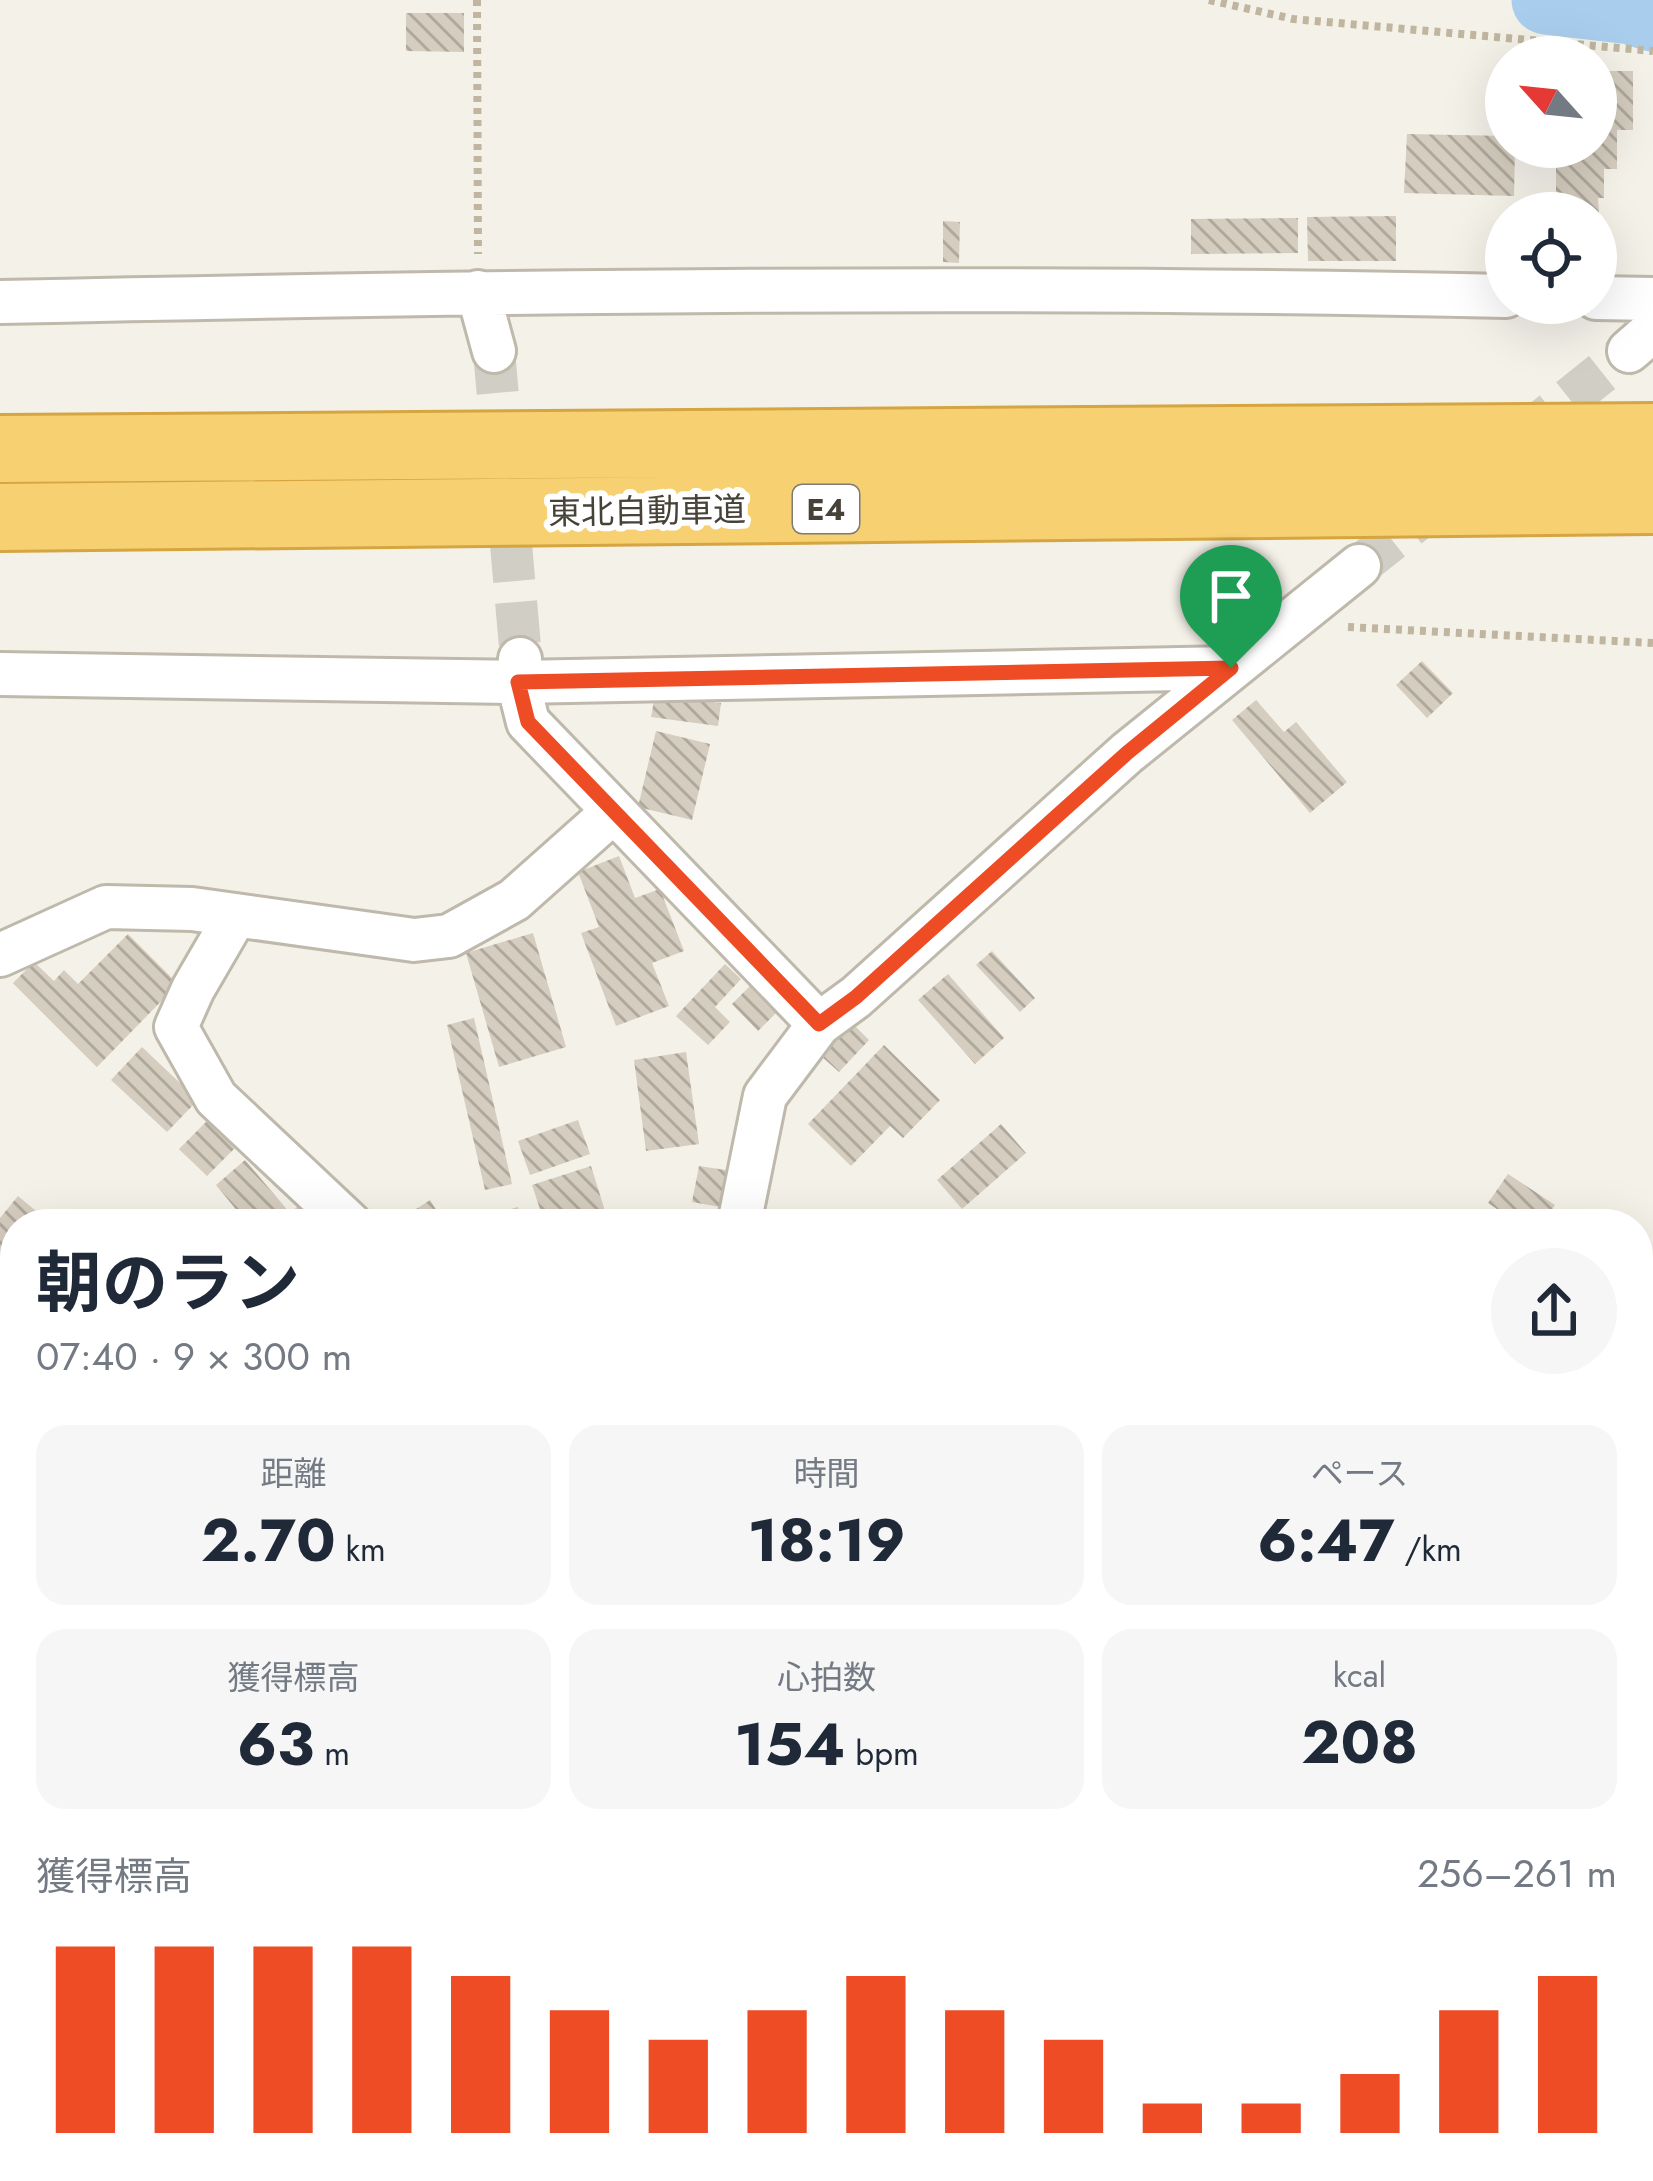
<!DOCTYPE html>
<html lang="ja">
<meta charset="utf-8">
<style>
:root{--surface:#fff;--page:#f6f6f7;--text:#1f2937;--muted:#747a83;--accent:#ee4c25}
body{margin:0;font-family:Jost,"Noto Sans JP",sans-serif;background:var(--page);color:var(--text);height:100vh;display:flex;flex-direction:column;font-size:45px;white-space:nowrap}
*{box-sizing:border-box;margin:0}
p{font-size:39px;color:var(--muted)}
.icon{flex:none;width:66px;height:66px;fill:none;stroke:currentColor;stroke-width:2;stroke-linecap:round;stroke-linejoin:round}
.map{position:relative;flex:1;overflow:hidden}
.sheet{position:absolute;left:0px;top:1209px;width:1653px;height:972px;display:flex;flex-direction:column;background:var(--surface);border-radius:48px 48px 0 0;box-shadow:0 12px 48px #0002}
.sheet>*{flex:none}
.needle{width:78px;rotate:297deg}
.controls{position:absolute;left:1485px;top:36px;display:grid;gap:24px}
.controls a{display:grid;place-items:center;width:132px;height:132px;border-radius:50%;background:var(--surface);box-shadow:0 12px 48px #0002;font-size:60px}
.pin{position:absolute;display:grid;place-items:center;width:102px;height:102px;color:#fff;margin:-123px -51px;border-radius:50% 50% 50% 0;rotate:-45deg;box-shadow:0 0 12px #0007}
.pin .icon{rotate:45deg}
.round{display:grid;place-items:center;flex:none;width:126px;height:126px;border-radius:63px;background:var(--page)}
.summary{display:flex;align-items:center;justify-content:space-between;height:204px;padding:0 36px}
h1{font-size:66px;font-weight:700;line-height:90px}
.metrics{display:grid;grid-template-columns:repeat(3,1fr);gap:18px;height:204px;padding:12px 36px}
.metrics div{display:grid;align-content:center;border-radius:30px;background:var(--page);text-align:center}
.metrics b{font-size:60px;font-weight:700}
.metrics small{font-size:33px;font-weight:400}
.metrics p{font-size:33px}
.chart{height:336px;padding:24px 36px}
.chart p{display:flex;justify-content:space-between}
.chart svg{width:100%;height:216px;margin-top:12px;stroke:var(--accent);stroke-width:6}
.map>svg:first-child{display:block}
.lines{fill:none;stroke-linecap:round;stroke-linejoin:round}
.river{stroke:#a9ceed;stroke-width:69}
.building{fill:url(#building-back-hatch)}
.street-tunnel{stroke:#d1cec6;stroke-width:42;stroke-dasharray:42 21;stroke-linecap:butt}
.street-casing{stroke:#bfb9ac;stroke-width:48}
.highway-casing{stroke:#d5a541;stroke-width:72}
.path{stroke:#c0b59e;stroke-width:8;stroke-dasharray:6 6;stroke-linecap:butt}
.street{stroke:#fff;stroke-width:42}
.highway{stroke:#f6d071;stroke-width:66}
.route-casing{stroke:#fff;stroke-width:24}
.route{stroke:#ee4c25;stroke-width:15}
.labels{text-anchor:middle;dominant-baseline:central;stroke-width:12;stroke-linejoin:round;paint-order:stroke}
.shield{fill:#fff;stroke:#7e7b74;stroke-width:3}
.shield-label{font-size:30px;font-weight:bold;fill:#474238}
.street-label{font-size:33px;fill:#474238;stroke:#fff}
</style>
<div class="map">
<svg width="1653" height="2181" viewBox="0 0 1653 2181">
<defs>
<pattern id="building-back-hatch" width="6" height="6" patternUnits="userSpaceOnUse" patternTransform="scale(3)"><rect width="6" height="6" fill="#d5cdbf"/><path d="M-1 5l2 2M0 0l6 6M5-1l2 2" fill="none" stroke="#afa89c"/></pattern>
</defs>
<rect width="100%" height="100%" fill="#f4f1e9"/>
<g class="lines">
<path class="river" d="M1546 0 1631 10 1653 17"/>
</g>
<path class="building" d="M406 13H464V52L406 51Z
M1596 71H1633V130H1617V169H1604V198H1598L1599 213H1556V147H1596Z
M1407 134 1506 136V147H1515L1514 196 1404 193Z
M1396 216V261H1308L1307 217Z
M1298 218V253L1191 254V219Z
M943 221 960 222 959 263 943 262Z
M1422 661 1453 693 1427 718 1396 685Z
M655 695 721 703 718 726 651 717Z
M1256 700 1284 732 1296 722 1347 782 1310 813 1232 720Z
M656 731 710 744 692 820 638 807Z
M619 856 635 898 660 889 684 951 652 963 669 1006 616 1026 581 933 599 927 578 872Z
M533 933 566 1047 499 1067 466 953Z
M128 934 178 984 97 1067 13 983 34 962 54 981 64 970 78 984Z
M992 951 1035 998 1020 1012 976 965Z
M725 964 741 979 715 1007 730 1022 708 1045 676 1016Z
M948 974 1004 1038 975 1064 918 1000Z
M755 981 781 1008 758 1031 732 1004Z
M474 1018 512 1184 485 1190 447 1025Z
M852 1023 869 1040 839 1072 821 1056Z
M884 1045 940 1100 903 1138 890 1126 851 1166 808 1124Z
M142 1047 198 1100 167 1132 111 1080Z
M686 1052 699 1144 646 1151 634 1060Z
M215 1113 243 1140 207 1176 179 1149Z
M578 1120 590 1154 530 1175 518 1141Z
M1001 1124 1026 1153 962 1209 937 1180Z
M245 1160 290 1213 304 1201 323 1224H248L216 1185Z
M591 1166 609 1224H545L532 1185Z
M699 1166 732 1171 726 1208 692 1202Z
M1508 1174 1555 1205 1542 1224H1519L1488 1203Z
M18 1196 42 1216 34 1224H15V1247L0 1265V1218Z
M430 1200 445 1224H393Z
M518 1207 522 1224H482L480 1217Z
M15 1324V1387L0 1376V1344Z
M0 1598 15 1602V1682L0 1679Z
M980 2166H1034V2178H979Z"/>
<g class="lines">
<path class="street-tunnel" d="M494 351 521 658
M1520 438 1629 351
M1359 566 1443 500"/>
<g class="street-casing">
<path id="street" d="M478 292 494 351
M1596 298 1653 299
M0 302C502 291 1004 285 1506 296
M1629 351 1653 330
M520 659 518 682 528 722 819 1024
M0 674 518 682 1231 668
M236 915 193 989 176 1027 216 1098 350 1224
M0 955 106 907 192 909 414 940 449 936 514 900 613 812
M739 1224 765 1096 819 1024 856 997 1127 753 1359 566
M0 1404 15 1415
M0 1865 15 1803
M0 2050 15 2054
M210 2166 221 2181
M659 2166 687 2181
M305 2181 334 2166
M510 2181 512 2166"/>
</g>
<g class="highway-casing">
<path id="highway" d="M0 449 1653 437
M0 517 1653 500"/>
</g>
<path class="path" d="M477 0 478 254
M1209 0 1293 19 1653 51
M1348 627 1653 643
M1638 1462 1653 1476
M1638 1963 1653 1978"/>
<use href="#street" class="street"/>
<use href="#highway" class="highway"/>
</g>
<g class="lines">
<g class="route-casing">
<path id="route" d="M1231 668 1127 753 856 997 819 1024 528 722 518 682Z"/>
</g>
<use href="#route" class="route"/>
</g>
<g class="labels">
<rect class="shield" x="793" y="485" width="66" height="48" rx="9"/>
<g class="shield-label">
<text x="826" y="509">E4</text>
</g>
<g class="street-label">
<text transform="translate(647 511) rotate(-1)">東北自動車道</text>
</g>
</g>
</svg>
<div class="controls">
<a><svg class="needle" viewBox="-14 -14 28 28"><path d="M0-13l5 13h-10z" fill="#e53935"/><path d="M0 13l5-13h-10z" fill="#747a83"/></svg></a>
<a><svg class="icon" aria-label="locate" viewBox="0 0 24 24"><circle cx="12" cy="12" r="6"/><path d="M12 2v4M12 18v4M2 12h4M18 12h4"/></svg></a>
</div>
<div class="pin" style="left:1231px;top:668px;background:#1e9e55"><svg class="icon" aria-label="arrive" viewBox="0 0 24 24"><path d="M6 21V4h12l-3 4 3 4H6"/></svg></div>
<section class="sheet">
<div class="summary"><div><h1>朝のラン</h1><p>07:40 · 9 × 300 m</p></div><a class="round"><svg class="icon" aria-label="share" viewBox="0 0 24 24"><path d="M12 15V3M7 8l5-5 5 5M5 13v7h14v-7"/></svg></a></div>
<div class="metrics">
<div><p>距離</p><b>2.70<small> km</small></b></div>
<div><p>時間</p><b>18:19</b></div>
<div><p>ペース</p><b>6:47<small> /km</small></b></div>
</div>
<div class="metrics">
<div><p>獲得標高</p><b>63<small> m</small></b></div>
<div><p>心拍数</p><b>154<small> bpm</small></b></div>
<div><p>kcal</p><b>208</b></div>
</div>
<div class="chart"><p><span>獲得標高</span>256–261 m</p>
<svg viewBox="0 0 160 44" preserveAspectRatio="none"><path d="M5 44V6M15 44V6M25 44V6M35 44V6M45 44V12M55 44V19M65 44V25M75 44V19M85 44V12M95 44V19M105 44V25M115 44V38M125 44V38M135 44V32M145 44V19M155 44V12"/></svg>
</div>
</section>
</div>
